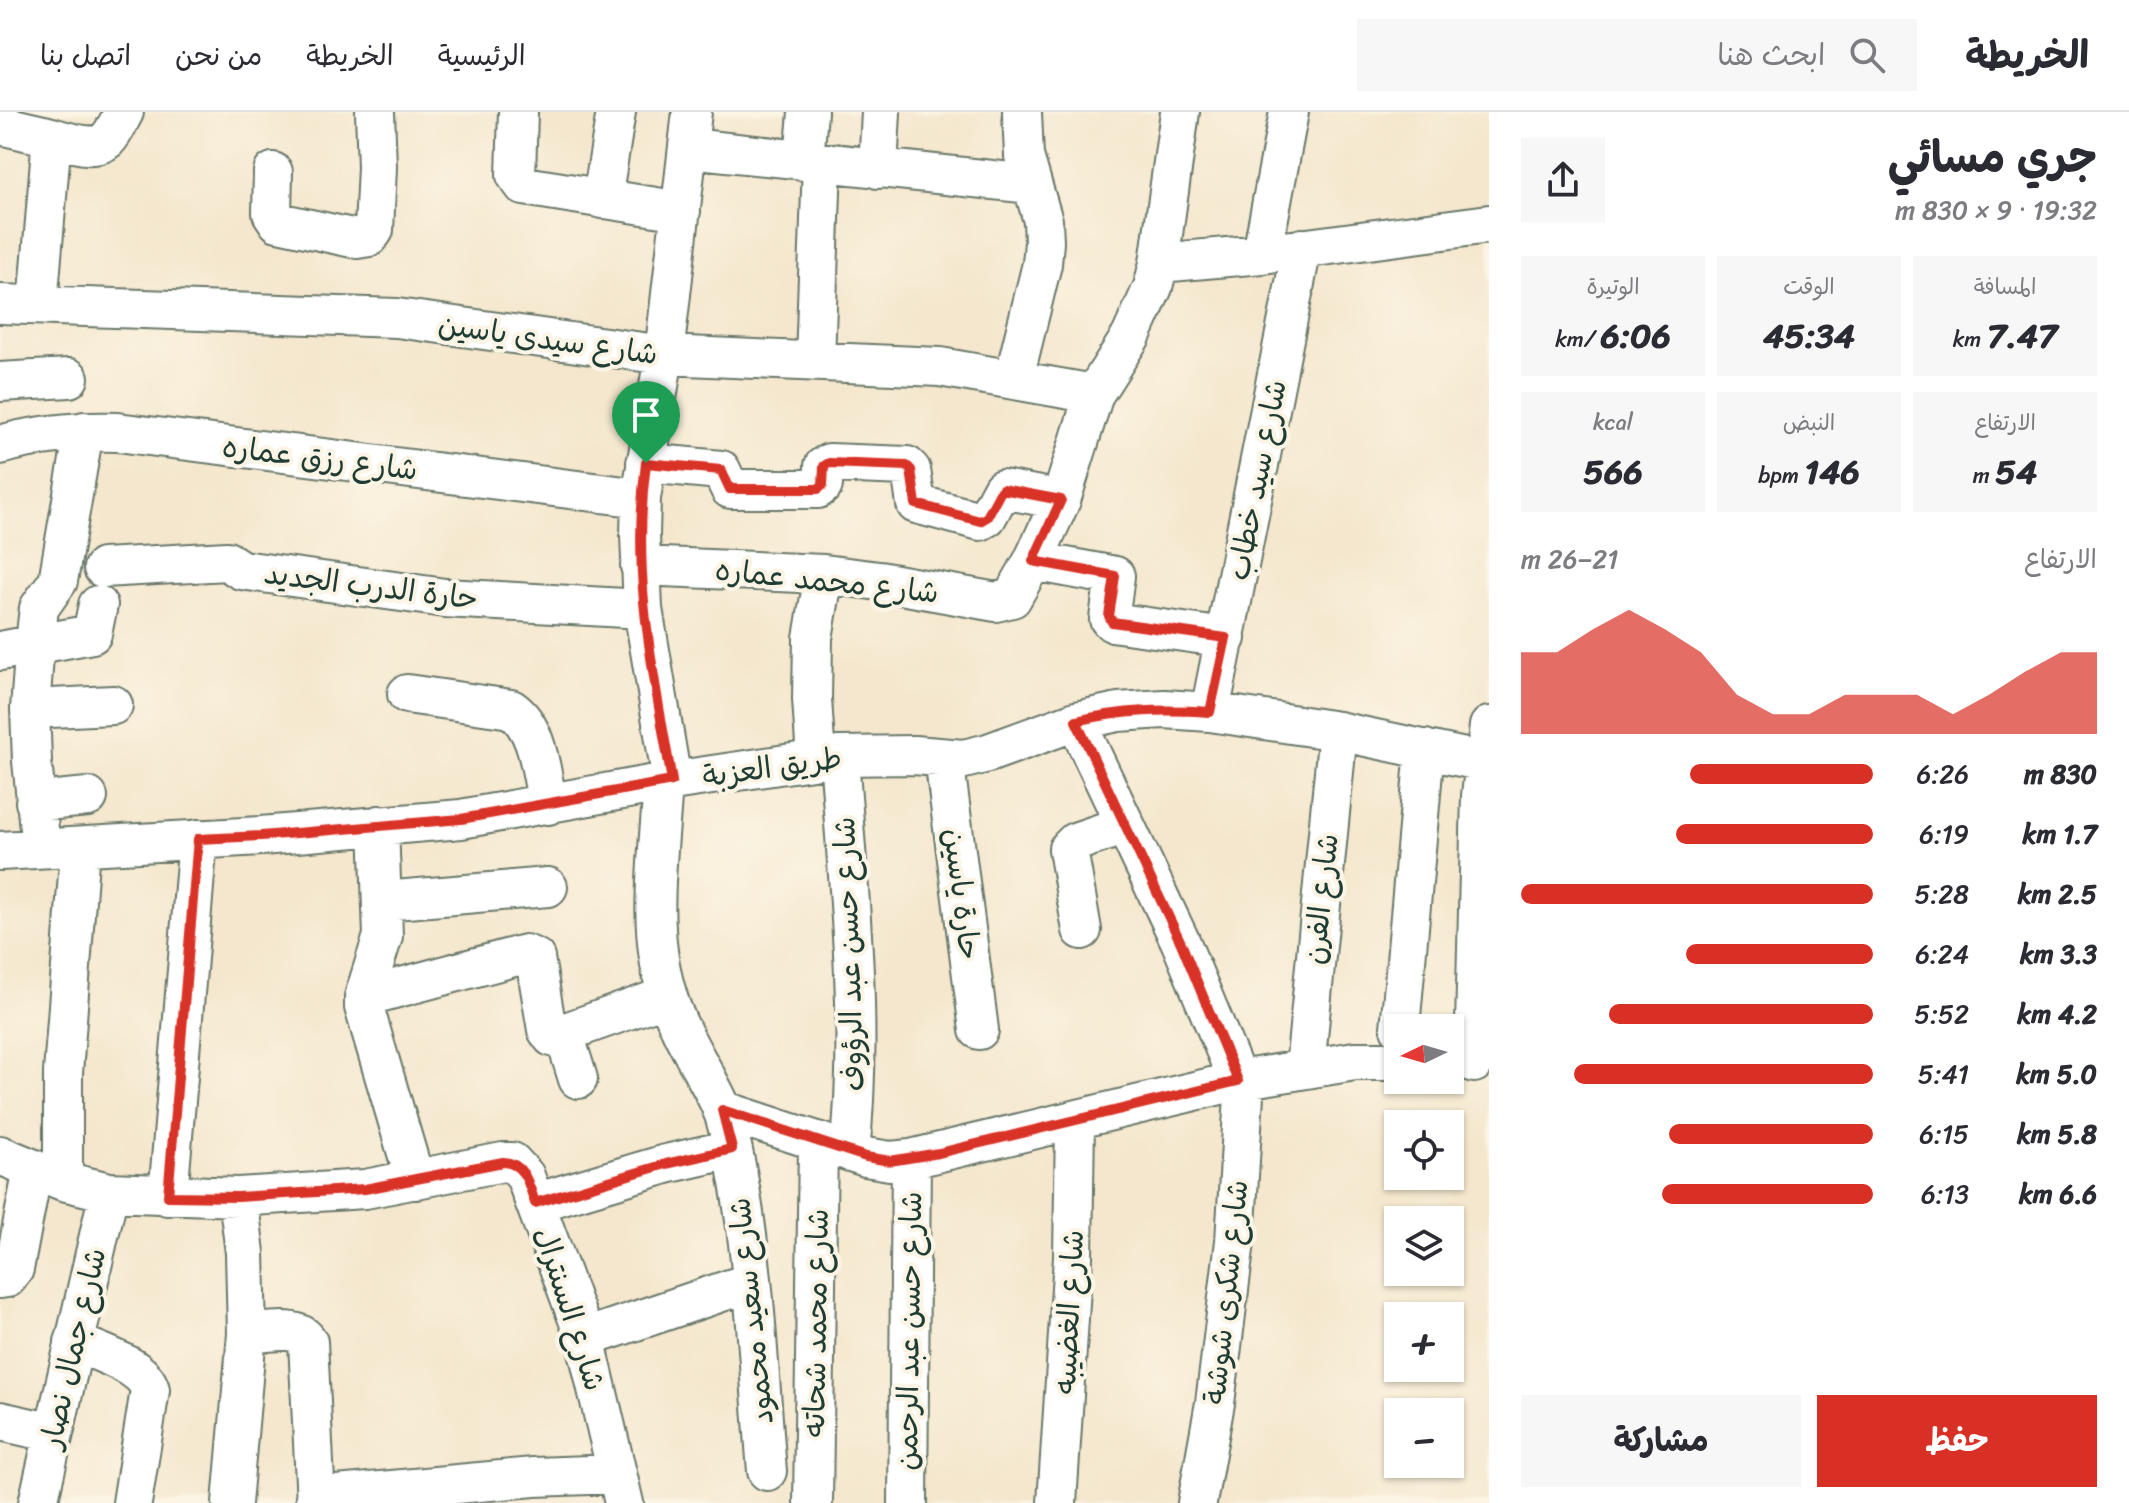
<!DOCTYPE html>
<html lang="ar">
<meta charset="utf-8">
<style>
:root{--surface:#fff;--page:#f7f7f7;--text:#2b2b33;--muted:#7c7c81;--line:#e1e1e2;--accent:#d93025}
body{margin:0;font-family:Sriracha,"Playpen Sans Arabic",sans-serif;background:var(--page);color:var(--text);direction:rtl;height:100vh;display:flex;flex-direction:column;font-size:30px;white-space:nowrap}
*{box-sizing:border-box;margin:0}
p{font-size:26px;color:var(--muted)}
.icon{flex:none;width:44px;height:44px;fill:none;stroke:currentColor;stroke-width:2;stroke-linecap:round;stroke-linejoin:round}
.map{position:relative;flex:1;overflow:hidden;direction:ltr}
.side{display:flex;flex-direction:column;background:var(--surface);width:640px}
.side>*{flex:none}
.needle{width:52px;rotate:265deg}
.tools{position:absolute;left:1384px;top:902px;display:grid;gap:16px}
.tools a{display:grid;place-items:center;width:80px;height:80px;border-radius:0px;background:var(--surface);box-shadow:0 2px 6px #0004;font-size:40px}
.pin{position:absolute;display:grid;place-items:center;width:68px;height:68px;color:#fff;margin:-82px -34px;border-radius:50% 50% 50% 0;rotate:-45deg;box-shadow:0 0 8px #0007}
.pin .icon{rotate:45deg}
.round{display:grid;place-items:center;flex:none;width:84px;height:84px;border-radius:0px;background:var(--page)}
.overview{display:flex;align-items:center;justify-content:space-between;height:136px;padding:0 32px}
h1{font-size:44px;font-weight:700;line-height:60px}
.metrics{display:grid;grid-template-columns:repeat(3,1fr);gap:12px;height:136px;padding:8px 32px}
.metrics div{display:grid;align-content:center;border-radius:0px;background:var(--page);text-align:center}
.metrics b{font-size:34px;font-weight:700}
.metrics small{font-size:22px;font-weight:400}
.metrics p{font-size:22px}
.chart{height:224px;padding:16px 32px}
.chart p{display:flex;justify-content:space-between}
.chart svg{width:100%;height:144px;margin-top:8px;fill:var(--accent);opacity:.7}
.cta{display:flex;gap:16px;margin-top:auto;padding:16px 32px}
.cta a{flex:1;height:92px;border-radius:0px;background:var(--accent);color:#fff;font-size:32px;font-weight:700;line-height:92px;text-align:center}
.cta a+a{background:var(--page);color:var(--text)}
ul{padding:0 32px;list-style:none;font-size:26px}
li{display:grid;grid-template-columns:128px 96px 1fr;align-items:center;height:60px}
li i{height:20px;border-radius:10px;background:var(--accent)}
header{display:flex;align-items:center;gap:48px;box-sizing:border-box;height:112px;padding:0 40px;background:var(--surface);border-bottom:2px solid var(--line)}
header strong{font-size:38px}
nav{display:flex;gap:44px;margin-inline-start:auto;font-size:28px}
.search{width:560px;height:72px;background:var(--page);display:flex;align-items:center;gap:20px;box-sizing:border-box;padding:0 28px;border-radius:0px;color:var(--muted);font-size:30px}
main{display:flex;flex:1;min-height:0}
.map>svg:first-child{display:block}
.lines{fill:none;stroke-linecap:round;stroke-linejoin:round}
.minor-casing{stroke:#6a786a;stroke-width:42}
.minor{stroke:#fff;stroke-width:38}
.route-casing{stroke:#fff;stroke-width:16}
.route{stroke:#d93025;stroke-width:10}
.labels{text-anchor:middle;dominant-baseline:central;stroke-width:8;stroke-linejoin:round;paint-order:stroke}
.street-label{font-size:30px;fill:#1f3d34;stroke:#fcf5e5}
</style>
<header>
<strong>الخريطة</strong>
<div class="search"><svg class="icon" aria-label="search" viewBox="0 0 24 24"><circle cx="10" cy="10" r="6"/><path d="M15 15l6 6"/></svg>ابحث هنا</div>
<nav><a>الرئيسية</a><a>الخريطة</a><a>من نحن</a><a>اتصل بنا</a></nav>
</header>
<main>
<section class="side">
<div class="overview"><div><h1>جري مسائي</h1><p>19:32 · 9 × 830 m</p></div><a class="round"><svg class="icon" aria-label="share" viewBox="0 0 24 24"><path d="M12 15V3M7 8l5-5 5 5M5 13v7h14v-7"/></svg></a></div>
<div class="metrics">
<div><p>المسافة</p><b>7.47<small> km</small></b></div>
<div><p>الوقت</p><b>45:34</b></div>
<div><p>الوتيرة</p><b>6:06<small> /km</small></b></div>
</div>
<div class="metrics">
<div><p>الارتفاع</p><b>54<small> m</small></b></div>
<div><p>النبض</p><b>146<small> bpm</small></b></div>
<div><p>kcal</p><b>566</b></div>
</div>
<div class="chart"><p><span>الارتفاع</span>21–26 m</p>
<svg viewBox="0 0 160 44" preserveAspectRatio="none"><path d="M0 44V19L10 19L20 12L30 6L40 12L50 19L60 32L70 38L80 38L90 32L100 32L110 32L120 38L130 32L140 25L150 19L160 19V44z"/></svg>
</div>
<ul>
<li><b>830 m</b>6:26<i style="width:52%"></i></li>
<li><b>1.7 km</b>6:19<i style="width:56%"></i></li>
<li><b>2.5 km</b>5:28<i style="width:100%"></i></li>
<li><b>3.3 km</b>6:24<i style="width:53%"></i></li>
<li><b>4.2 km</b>5:52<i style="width:75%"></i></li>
<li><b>5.0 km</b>5:41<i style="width:85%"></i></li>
<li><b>5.8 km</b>6:15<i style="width:58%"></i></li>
<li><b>6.6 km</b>6:13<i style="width:60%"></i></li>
</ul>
<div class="cta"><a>حفظ</a><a>مشاركة</a></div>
</section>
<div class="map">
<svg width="1489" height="1391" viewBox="0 0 1489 1391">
<rect width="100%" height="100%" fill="#fcf5e5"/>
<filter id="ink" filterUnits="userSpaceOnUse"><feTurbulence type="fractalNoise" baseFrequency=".0125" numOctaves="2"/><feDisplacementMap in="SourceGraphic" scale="16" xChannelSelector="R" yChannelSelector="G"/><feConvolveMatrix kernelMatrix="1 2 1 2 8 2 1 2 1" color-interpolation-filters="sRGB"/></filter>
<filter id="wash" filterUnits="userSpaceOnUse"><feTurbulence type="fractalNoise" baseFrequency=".006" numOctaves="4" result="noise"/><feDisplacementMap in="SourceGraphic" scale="32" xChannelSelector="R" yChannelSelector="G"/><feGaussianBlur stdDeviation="1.8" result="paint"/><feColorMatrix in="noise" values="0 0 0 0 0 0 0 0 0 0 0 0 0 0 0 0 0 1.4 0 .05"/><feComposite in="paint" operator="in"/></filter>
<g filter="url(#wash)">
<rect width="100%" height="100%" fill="#f4e7cd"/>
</g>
<g filter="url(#ink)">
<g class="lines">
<g class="minor-casing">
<path id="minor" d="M518 0 516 63 524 74 681 99
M0 13 43 23 51 36 38 193
M43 23C59 26 92 41 107 28 114 21 119 9 124 0
M689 36 1031 72
M804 49 808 0
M878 57 881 0
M273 60 272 101 278 110 357 127 369 125 374 118 377 55 375 0
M602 87 616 0
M1262 142 1289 0
M1159 151 1262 142 1489 112
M0 192 397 206 664 243 940 255 1094 282
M815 249 822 51
M1014 266 1042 152 1044 130 1043 109 1024 44 1022 0
M0 270 69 266
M0 333C39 322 76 319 117 320L641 386
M646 351 721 358 730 377H818L823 373 824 354 829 351 907 354 911 358 916 392 980 409 987 405 1002 377 1061 388
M1033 449 1115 464 1109 507 1112 510 1226 526
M640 454 824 462 879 469 996 490 1012 486 1033 449 1061 388 1094 282 1131 224 1153 175 1159 151 1180 0
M103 456 227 449 241 458 445 486 643 497
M0 539 92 522 98 493
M407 582 511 597C539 616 541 662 548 693
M30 597 113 593
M1210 600 1302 136
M1076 609 1181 831 1238 969
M839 644C848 775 864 908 850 1040
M944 646 979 918
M816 647 812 587 813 526 824 462
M672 669 643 497 640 423 641 386 664 243 692 0
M663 671C659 740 646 814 667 882 679 924 705 958 722 997 727 1010 730 1025 733 1039 755 1143 758 1253 767 1359
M35 690 88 685
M379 713 383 824 364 885V895L415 1068
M41 736 32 649 30 597 35 531 39 496 58 469 84 319
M0 739 261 724 461 707 672 669 839 644 914 643 964 647 988 641 1076 609 1118 600 1164 597 1210 600 1338 619 1489 651
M383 789 548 775
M1082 818 1068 737 1075 730 1125 713
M364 885 525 842 535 846 547 918 552 925 667 884
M1400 916 1425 637
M564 922 578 967
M1474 951 1481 684 1489 614
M1305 956 1338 619
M722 998 866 1045 890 1049 911 1047 1245 967 1355 949H1398
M0 1043 63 1069 109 1080 238 1085 365 1077 503 1050H512L525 1064 585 1226 624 1391
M63 1069V961L80 735
M168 1084 198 727
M535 1091 666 1052 732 1037
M0 1167 7 1166 14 1157 33 1057
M247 1222C265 1221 299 1212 308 1230L316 1391
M585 1226 751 1170
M74 1230C97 1240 144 1253 150 1278L132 1391
M0 1309 54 1321
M315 1385 534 1365 617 1362
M38 1391 109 1080
M232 1391 247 1222 245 1141 238 1085
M813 1391 818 1031
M908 1391 911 1047
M1057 1391 1073 1145 1075 1009
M1197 1391 1215 1291 1235 1129 1245 967"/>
</g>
<use href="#minor" class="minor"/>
</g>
</g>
<g class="lines" filter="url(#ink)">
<g class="route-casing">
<path id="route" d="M646 351 721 358 730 377H818L823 373 824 354 829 351 907 354 911 358 916 392 980 409 987 405 1002 377 1061 388 1033 449 1115 464 1109 504 1112 510 1226 526 1210 600C1162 597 1124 598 1076 609L1181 831 1238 969 939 1041 890 1049 866 1045 722 998 732 1037 666 1052 535 1091C529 1073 525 1051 503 1050L365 1077 238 1085 168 1084 198 727 261 724 461 707 672 669C653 559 631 464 646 351Z"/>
</g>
<use href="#route" class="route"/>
</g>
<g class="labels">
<g class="street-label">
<text transform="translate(548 227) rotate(8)">شارع سيدى ياسين</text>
<text transform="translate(320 346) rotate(7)">شارع رزق عماره</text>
<text transform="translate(1257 368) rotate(-79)">شارع سيد خطاب</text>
<text transform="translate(827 469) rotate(6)">شارع محمد عماره</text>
<text transform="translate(371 474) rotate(7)">حارة الدرب الجديد</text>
<text transform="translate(772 655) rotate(-8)">طريق العزبة</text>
<text transform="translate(962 782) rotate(83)">حارة ياسين</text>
<text transform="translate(1321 787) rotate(-84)">شارع الفرن</text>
<text transform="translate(849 842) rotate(-92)">شارع حسن عبد الرؤوف</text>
<text transform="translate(1226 1180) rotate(-84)">شارع شكرى شوشة</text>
<text transform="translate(570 1197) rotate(72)">شارع السنترال</text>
<text transform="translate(751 1199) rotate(-96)">شارع سعيد محمود</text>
<text transform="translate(1069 1200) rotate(-87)">شارع الغضيبه</text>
<text transform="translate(816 1211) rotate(-89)">شارع محمد شحاته</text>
<text transform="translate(909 1219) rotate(-89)">شارع حسن عبد الرحمن</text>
<text transform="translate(73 1236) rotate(-77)">شارع جمال نصار</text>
</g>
</g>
</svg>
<div class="tools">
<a><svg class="needle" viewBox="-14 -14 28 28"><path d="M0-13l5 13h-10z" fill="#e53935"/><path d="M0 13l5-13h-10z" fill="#7c7c81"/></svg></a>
<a><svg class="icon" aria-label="locate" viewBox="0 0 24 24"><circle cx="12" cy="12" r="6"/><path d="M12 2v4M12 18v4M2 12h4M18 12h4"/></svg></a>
<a><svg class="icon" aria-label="layers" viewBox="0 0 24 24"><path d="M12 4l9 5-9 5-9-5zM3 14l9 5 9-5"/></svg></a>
<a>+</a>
<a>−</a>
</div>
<div class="pin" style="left:646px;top:351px;background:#1e9e55"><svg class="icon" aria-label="arrive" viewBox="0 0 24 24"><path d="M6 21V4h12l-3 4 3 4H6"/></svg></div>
</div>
</main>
